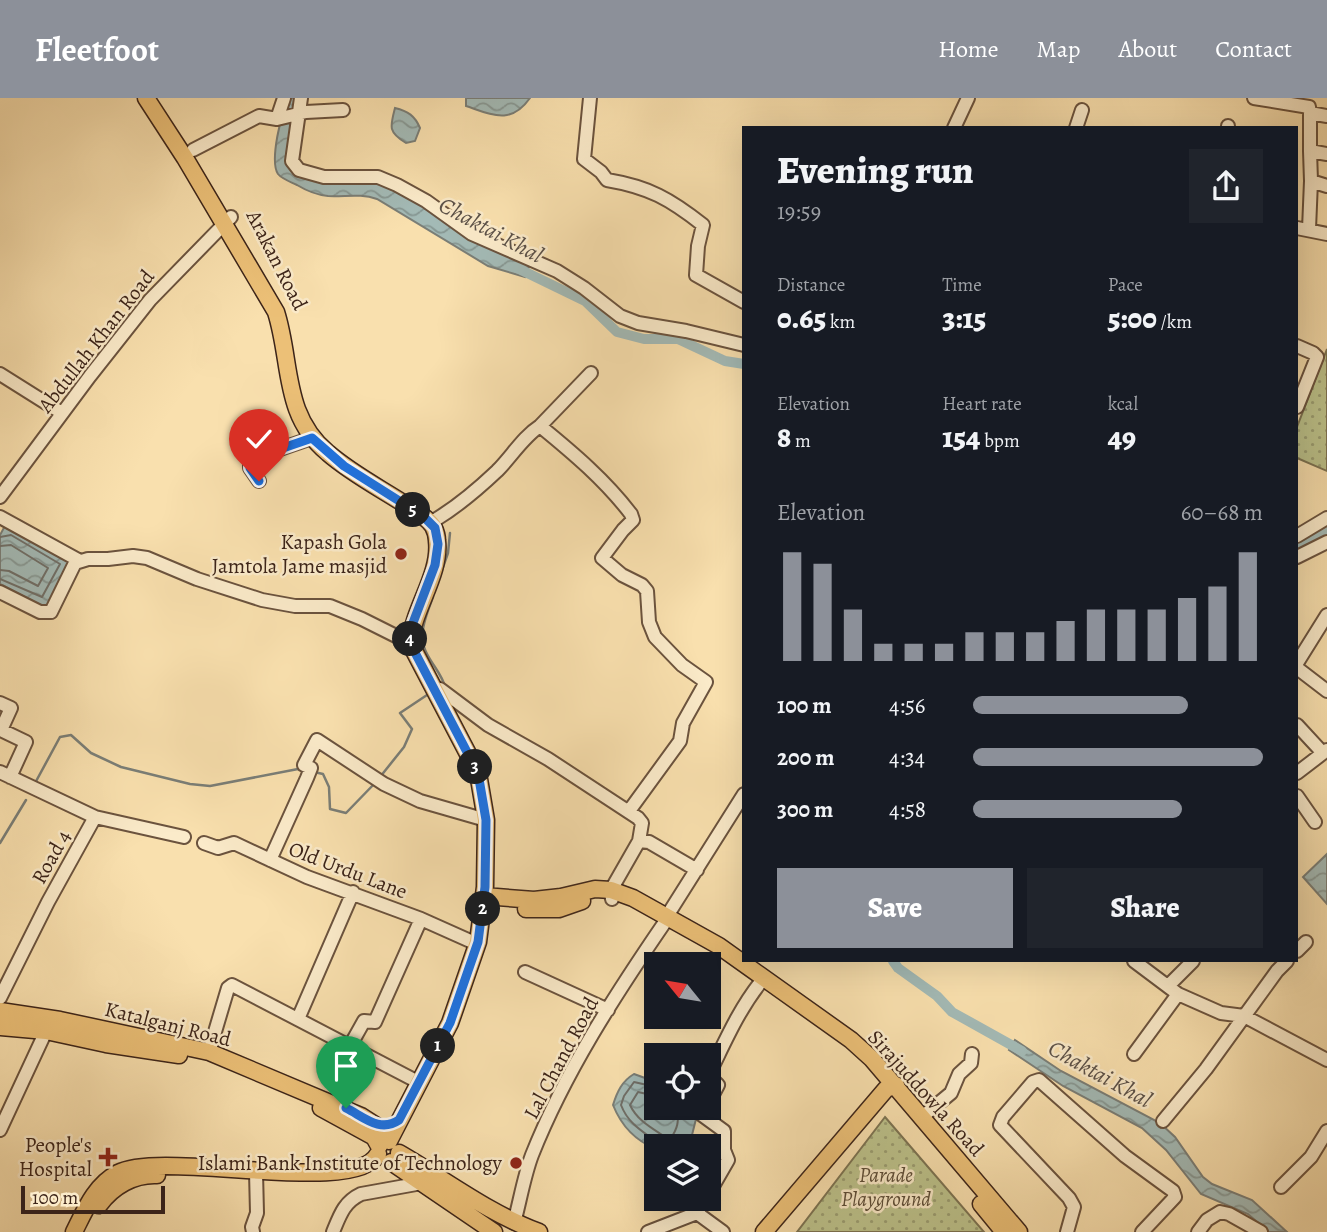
<!DOCTYPE html>
<meta charset="utf-8">
<style>
:root{--surface:#171b24;--page:#20242c;--text:#f1f3f6;--muted:#9ea1a6;--accent:#8c9099}
body{margin:0;font-family:Alegreya,serif;background:var(--page);color:var(--text);height:100vh;display:flex;flex-direction:column;font-size:26px;white-space:nowrap}
*{box-sizing:border-box;margin:0}
p{font-size:23px;color:var(--muted)}
.icon{flex:none;width:38px;height:38px;fill:none;stroke:currentColor;stroke-width:2;stroke-linecap:round;stroke-linejoin:round}
.map{position:relative;flex:1;overflow:hidden}
.drawer{position:absolute;left:742px;top:28px;width:556px;height:836px;display:flex;flex-direction:column;background:var(--surface);border-radius:0px;box-shadow:0 7px 28px #0002}
.drawer>*{flex:none}
.needle{width:46px;rotate:300deg}
.fabs{position:absolute;left:644px;top:854px;display:grid;gap:14px}
.fabs a{display:grid;place-items:center;width:77px;height:77px;border-radius:0px;background:var(--surface);box-shadow:0 7px 28px #0002;font-size:35px}
.scale{position:absolute;left:21px;bottom:18px;width:144px;box-sizing:border-box;padding-left:7px;border:4px solid #3c2419;border-top:0;font-size:19px;line-height:24px;white-space:nowrap;color:#3c2419;-webkit-text-stroke:5px #fbebca;paint-order:stroke}
.pin{position:absolute;display:grid;place-items:center;width:60px;height:60px;color:#fff;margin:-72px -30px;border-radius:50% 50% 50% 0;rotate:-45deg;box-shadow:0 0 7px #0007}
.pin .icon{rotate:45deg}
.km{position:absolute;width:35px;height:35px;margin:-18px;border-radius:50%;background:#222;color:#fff;font-size:19px;line-height:35px;text-align:center}
.round{display:grid;place-items:center;flex:none;width:74px;height:74px;border-radius:0px;background:var(--page)}
.overview{display:flex;align-items:center;justify-content:space-between;height:119px;padding:0 35px}
h1{font-size:38px;font-weight:800;line-height:52px}
.metrics{display:grid;grid-template-columns:repeat(3,1fr);gap:10px;height:119px;padding:7px 35px}
.metrics div{display:grid;align-content:center}
.metrics b{font-size:30px;font-weight:800}
.metrics small{font-size:19px;font-weight:400}
.metrics p{font-size:19px}
.chart{height:196px;padding:14px 35px}
.chart p{display:flex;justify-content:space-between}
.chart svg{width:100%;height:126px;margin-top:7px;stroke:var(--accent);stroke-width:6}
.cta{display:flex;gap:14px;margin-top:auto;padding:14px 35px}
.cta a{flex:1;height:80px;border-radius:0px;background:var(--accent);color:#fff;font-size:28px;font-weight:800;line-height:80px;text-align:center}
.cta a+a{background:var(--page);color:var(--text)}
ul{padding:0 35px;list-style:none;font-size:23px}
li{display:grid;grid-template-columns:112px 84px 1fr;align-items:center;height:52px}
li i{height:18px;border-radius:9px;background:var(--accent)}
header{display:flex;align-items:center;gap:42px;box-sizing:border-box;height:98px;padding:0 35px;background:var(--accent);color:#fff}
header strong{font-size:33px}
nav{display:flex;gap:38px;margin-inline-start:auto;font-size:24px}
.map>svg:first-child{display:block}
.park{fill:url(#park-dots);stroke:#7c7352;stroke-width:2}
.water{fill:url(#water-waves);stroke:#7a7e77;stroke-width:2}
.lines{fill:none;stroke-linecap:round;stroke-linejoin:round}
.shore{stroke:#706f68;stroke-width:2}
.stream{stroke:#7a7e77;stroke-width:2.5}
.canal{stroke:#a3bab6;stroke-width:10}
.minor-casing{stroke:#6b533e;stroke-width:16}
.major-casing{stroke:#3c2419;stroke-width:19}
.minor{stroke:#fbebca;stroke-width:12}
.major{stroke:#ecc077;stroke-width:16}
.route-casing{stroke:#fff;stroke-width:14}
.route{stroke:#1a73e8;stroke-width:9}
.poi-dot{fill:#8f2418;stroke:#fbebca;stroke-width:2.5}
.labels{text-anchor:middle;dominant-baseline:central;stroke-width:5;stroke-linejoin:round;paint-order:stroke}
.street-label{font-size:21px;fill:#3c2419;stroke:#fbebca}
.poi-label{font-size:21px;fill:#3c2419;stroke:#fbebca;text-anchor:end}
.park-label{font-size:21px;font-style:italic;fill:#5c4c36;stroke:#fbebca}
.water-label{font-size:23px;font-style:italic;fill:#5b5148;stroke:#fbebca}
</style>
<header>
<strong>Fleetfoot</strong>
<nav><a>Home</a><a>Map</a><a>About</a><a>Contact</a></nav>
</header>
<div class="map">
<svg width="1327" height="1134" viewBox="0 0 1327 1134">
<defs>
<pattern id="park-dots" width="8" height="8" patternUnits="userSpaceOnUse" patternTransform="scale(1.75)"><rect width="8" height="8" fill="#bcc28b"/><path d="M2 2h.1M6 6h.1" fill="none" stroke="#9a9d71" stroke-width="1.8" stroke-linecap="round"/></pattern>
<pattern id="water-waves" width="16" height="10" patternUnits="userSpaceOnUse" patternTransform="scale(1.75)"><rect width="16" height="10" fill="#a3bab6"/><path d="M0 5q4-4 8 0t8 0" fill="none" stroke="#869793"/></pattern>
</defs>
<rect width="100%" height="100%" fill="#f9e0ae"/>
<filter id="stains"><feTurbulence type="fractalNoise" baseFrequency=".00286" numOctaves="4"/><feColorMatrix values="0 0 0 0 .2 0 0 0 0 .09 0 0 0 0 .02 0 0 0 .5 -.17"/></filter>
<radialGradient id="worn" r=".72"><stop offset=".6" stop-color="#630" stop-opacity="0"/><stop offset="1" stop-color="#630" stop-opacity=".3"/></radialGradient>
<path class="park" d="M1327 251V373L1297 360V329Z
M885 1019 984 1134H797Z"/>
<path class="water" d="M287 0H299L291 67 380 85 530 166 525 179 488 168 377 101C360 95 345 99 328 98 316 97 307 93 297 87 291 84 282 81 278 76 269 63 282 15 287 0Z
M466 0H530C511 27 493 17 466 8Z
M395 10C408 13 415 18 420 30L415 43 406 45C388 34 390 29 395 10Z
M6 426 69 464 46 510 0 486V437Z
M1327 756V806L1303 779Z
M1015 942 1061 973 1160 1025 1175 1039 1203 1079 1212 1086 1252 1102 1287 1134H1269L1248 1116 1201 1096 1166 1052 1142 1030 1063 988 1009 952Z
M634 976 656 984V1010H692L697 1017 691 1041 684 1048H656V1051C636 1043 621 1027 613 1007 617 994 622 983 634 976Z"/>
<g class="lines">
<path class="shore" d="M0 439 11 437 60 466 42 499 0 481
M0 448 11 447 48 470 38 488 9 473 0 472
M656 989 634 984 624 998 621 1007C629 1028 646 1035 662 1048
M656 998 638 994 630 1007C638 1024 654 1031 668 1041L671 1040C679 1028 678 1023 678 1010"/>
<path class="stream" d="M442 472 448 455 450 435
M433 499C427 515 417 537 426 554 432 567 442 576 445 589
M314 674 323 676 329 689 330 711 346 715 376 684
M380 679 404 649 412 631 400 615 427 597
M34 687 60 639 71 637 91 655 121 669 190 686 210 688 298 671 304 672
M0 745 26 702"/>
<path class="canal" d="M515 169 585 203 617 234 644 241H678L725 263 744 266
M1297 446 1327 431
M893 863 898 870 937 898 952 914 1022 953"/>
<g class="minor-casing">
<path id="minor" d="M301 0 292 63 299 72 324 79H378L397 87 426 103 472 136 557 173 584 190 620 218 638 225 686 233 744 247
M590 0 584 61 601 74 607 82C649 89 670 101 703 127L698 148 696 177 744 204
M1254 0 1309 9 1310 15
M277 21 284 0
M954 30 968 0
M1076 30 1082 12
M1228 30V28
M193 52 259 18 277 21 306 14 343 12
M1310 53V15L1327 18
M1311 83 1310 53 1327 56
M1297 130 1327 136
M1309 131 1311 83 1327 88
M1297 248 1313 255 1317 259 1297 309
M0 276 62 315
M540 328C573 355 605 382 631 416L633 422 623 432 602 460 622 477 642 487 647 493 649 524 655 539 682 567 706 584 683 625 680 643 629 713
M259 383 250 370V364L254 360 312 340
M0 399 90 278 150 202 231 119
M0 419 80 463
M435 422C458 408 478 391 497 373 512 358 523 339 540 328L591 275
M1297 438 1327 420
M1297 459 1327 444
M0 494 40 514H51L75 465 88 461H108L133 458 147 460 197 481 262 502 295 508H330L362 521 410 545 416 544
M1297 565 1327 517
M1297 570 1327 593
M440 591 488 627 548 661 638 720 642 725 639 743 611 792 612 801
M0 605 11 610 1 632 26 644 10 679
M1297 627 1322 654
M0 674 95 719
M1297 675 1327 652
M1297 698 1315 724
M639 743 649 744 697 772
M204 745 218 750 234 745 307 779 421 821 477 846
M270 762 307 680 311 670 304 667 317 642 384 686 420 703 486 722
M667 818 744 696
M1297 853 1306 844
M1134 863 1178 896 1221 915 1244 918 1327 962
M525 874 608 912
M1168 888 1193 863
M0 900 48 804 95 719 184 739
M298 921 353 794
M350 948 364 923 375 924 421 821
M209 954 228 890 232 887 420 985
M1134 956 1178 896
M709 976C725 944 738 913 760 885
M709 978 718 987 709 1004
M705 1010 702 1017 724 1033V1052L728 1062 709 1095
M922 1019 951 995 959 976 971 965 972 956
M1163 1023 1206 971 1277 873 1287 863
M0 1032 46 933
M1281 1089 1311 1059 1327 1033
M697 1115 723 1134
M514 1125C520 1103 524 1078 532 1057 565 974 615 897 665 824
M253 1134 252 1129 257 1115 256 1074
M333 1134C340 1117 344 1104 361 1096L422 1085
M648 1134 697 1115 706 1101
M1067 1134 1074 1109 1069 1100 1000 1027 1003 1019 1033 984 1039 982 1125 1058 1173 1093 1175 1099 1142 1134
M1198 1134 1207 1122 1220 1114 1229 1116 1261 1134"/>
</g>
<g class="major-casing">
<path id="major" d="M484 798 534 802 561 799 595 791 611 792 633 800 719 848 851 942 872 961 1019 1134
M526 811H559L582 803
M0 913 60 922 209 954 361 1018 375 1027 389 1043 450 925 478 844 485 789 486 722 478 675 410 545C413 511 441 476 437 443 437 438 435 432 433 428 426 418 413 412 403 405 378 389 351 375 328 355 282 317 292 264 276 214L185 60 146 0
M0 929 46 933 106 946 179 957
M321 1010 374 1039 379 1048
M399 1055C446 1082 488 1115 539 1134
M391 1064 494 1134
M981 1106 1004 1134
M99 1107C113 1088 134 1076 157 1077
M74 1134C85 1112 95 1087 118 1075 163 1051 356 1099 378 1056
M764 1134 886 991 896 987"/>
</g>
<use href="#minor" class="minor"/>
<use href="#major" class="major"/>
</g>
<g class="lines">
<g class="route-casing">
<path id="route" d="M259 383 250 370V364L254 360 312 340 344 368 423 418 435 430 438 446 435 467 411 530 410 545 478 675 486 722 485 789 478 844 450 925 399 1022C380 1035 364 1019 346 1010"/>
</g>
<use href="#route" class="route"/>
</g>
<g class="poi-dot">
<circle cx="401" cy="456" r="7"/>
<path d="M104.5 1048.5h7v7h7v7h-7v7h-7v-7h-7v-7h7z"/>
<circle cx="516" cy="1065" r="7"/>
</g>
<g class="labels">
<g class="street-label">
<text transform="translate(277 162) rotate(63)">Arakan Road</text>
<text transform="translate(96 243) rotate(-52)">Abdullah Khan Road</text>
<text transform="translate(51 759) rotate(-61)">Road 4</text>
<text transform="translate(348 772) rotate(21)">Old Urdu Lane</text>
<text transform="translate(168 926) rotate(14)">Katalganj Road</text>
<text transform="translate(561 960) rotate(-62)">Lal Chand Road</text>
<text transform="translate(926 995) rotate(48)">Sirajuddowla Road</text>
</g>
<g class="poi-label">
<text x="387" y="444">Kapash Gola<tspan x="387" dy="24">Jamtola Jame masjid</tspan></text>
<text x="92" y="1047">People's<tspan x="92" dy="24">Hospital</tspan></text>
<text x="502" y="1065">Islami Bank Institute of Technology</text>
</g>
<g class="park-label">
<text x="886" y="1077">Parade<tspan x="886" dy="24">Playground</tspan></text>
</g>
<g class="water-label">
<text transform="translate(491 132) rotate(28)">Chaktai Khal</text>
<text transform="translate(1100 976) rotate(29)">Chaktai Khal</text>
</g>
</g>
<rect width="100%" height="100%" filter="url(#stains)"/>
<rect width="100%" height="100%" fill="url(#worn)"/>
</svg>
<div class="fabs">
<a><svg class="needle" viewBox="-14 -14 28 28"><path d="M0-13l5 13h-10z" fill="#e53935"/><path d="M0 13l5-13h-10z" fill="#9ea1a6"/></svg></a>
<a><svg class="icon" aria-label="locate" viewBox="0 0 24 24"><circle cx="12" cy="12" r="6"/><path d="M12 2v4M12 18v4M2 12h4M18 12h4"/></svg></a>
<a><svg class="icon" aria-label="layers" viewBox="0 0 24 24"><path d="M12 4l9 5-9 5-9-5zM3 14l9 5 9-5"/></svg></a>
</div>
<div class="scale">100 m</div>
<div class="pin" style="left:346px;top:1010px;background:#1e9e55"><svg class="icon" aria-label="arrive" viewBox="0 0 24 24"><path d="M6 21V4h12l-3 4 3 4H6"/></svg></div>
<div class="pin" style="left:259px;top:383px;background:#d93025"><svg class="icon" aria-label="check" viewBox="0 0 24 24"><path d="M5 12l5 5 9-10"/></svg></div>
<b class="km" style="left:438px;top:948px">1</b>
<b class="km" style="left:483px;top:811px">2</b>
<b class="km" style="left:475px;top:669px">3</b>
<b class="km" style="left:410px;top:541px">4</b>
<b class="km" style="left:413px;top:412px">5</b>
<section class="drawer">
<div class="overview"><div><h1>Evening run</h1><p>19:59</p></div><a class="round"><svg class="icon" aria-label="share" viewBox="0 0 24 24"><path d="M12 15V3M7 8l5-5 5 5M5 13v7h14v-7"/></svg></a></div>
<div class="metrics">
<div><p>Distance</p><b>0.65<small> km</small></b></div>
<div><p>Time</p><b>3:15</b></div>
<div><p>Pace</p><b>5:00<small> /km</small></b></div>
</div>
<div class="metrics">
<div><p>Elevation</p><b>8<small> m</small></b></div>
<div><p>Heart rate</p><b>154<small> bpm</small></b></div>
<div><p>kcal</p><b>49</b></div>
</div>
<div class="chart"><p><span>Elevation</span>60–68 m</p>
<svg viewBox="0 0 160 44" preserveAspectRatio="none"><path d="M5 44V6M15 44V10M25 44V26M35 44V38M45 44V38M55 44V38M65 44V34M75 44V34M85 44V34M95 44V30M105 44V26M115 44V26M125 44V26M135 44V22M145 44V18M155 44V6"/></svg>
</div>
<ul>
<li><b>100 m</b>4:56<i style="width:74%"></i></li>
<li><b>200 m</b>4:34<i style="width:100%"></i></li>
<li><b>300 m</b>4:58<i style="width:72%"></i></li>
</ul>
<div class="cta"><a>Save</a><a>Share</a></div>
</section>
</div>
